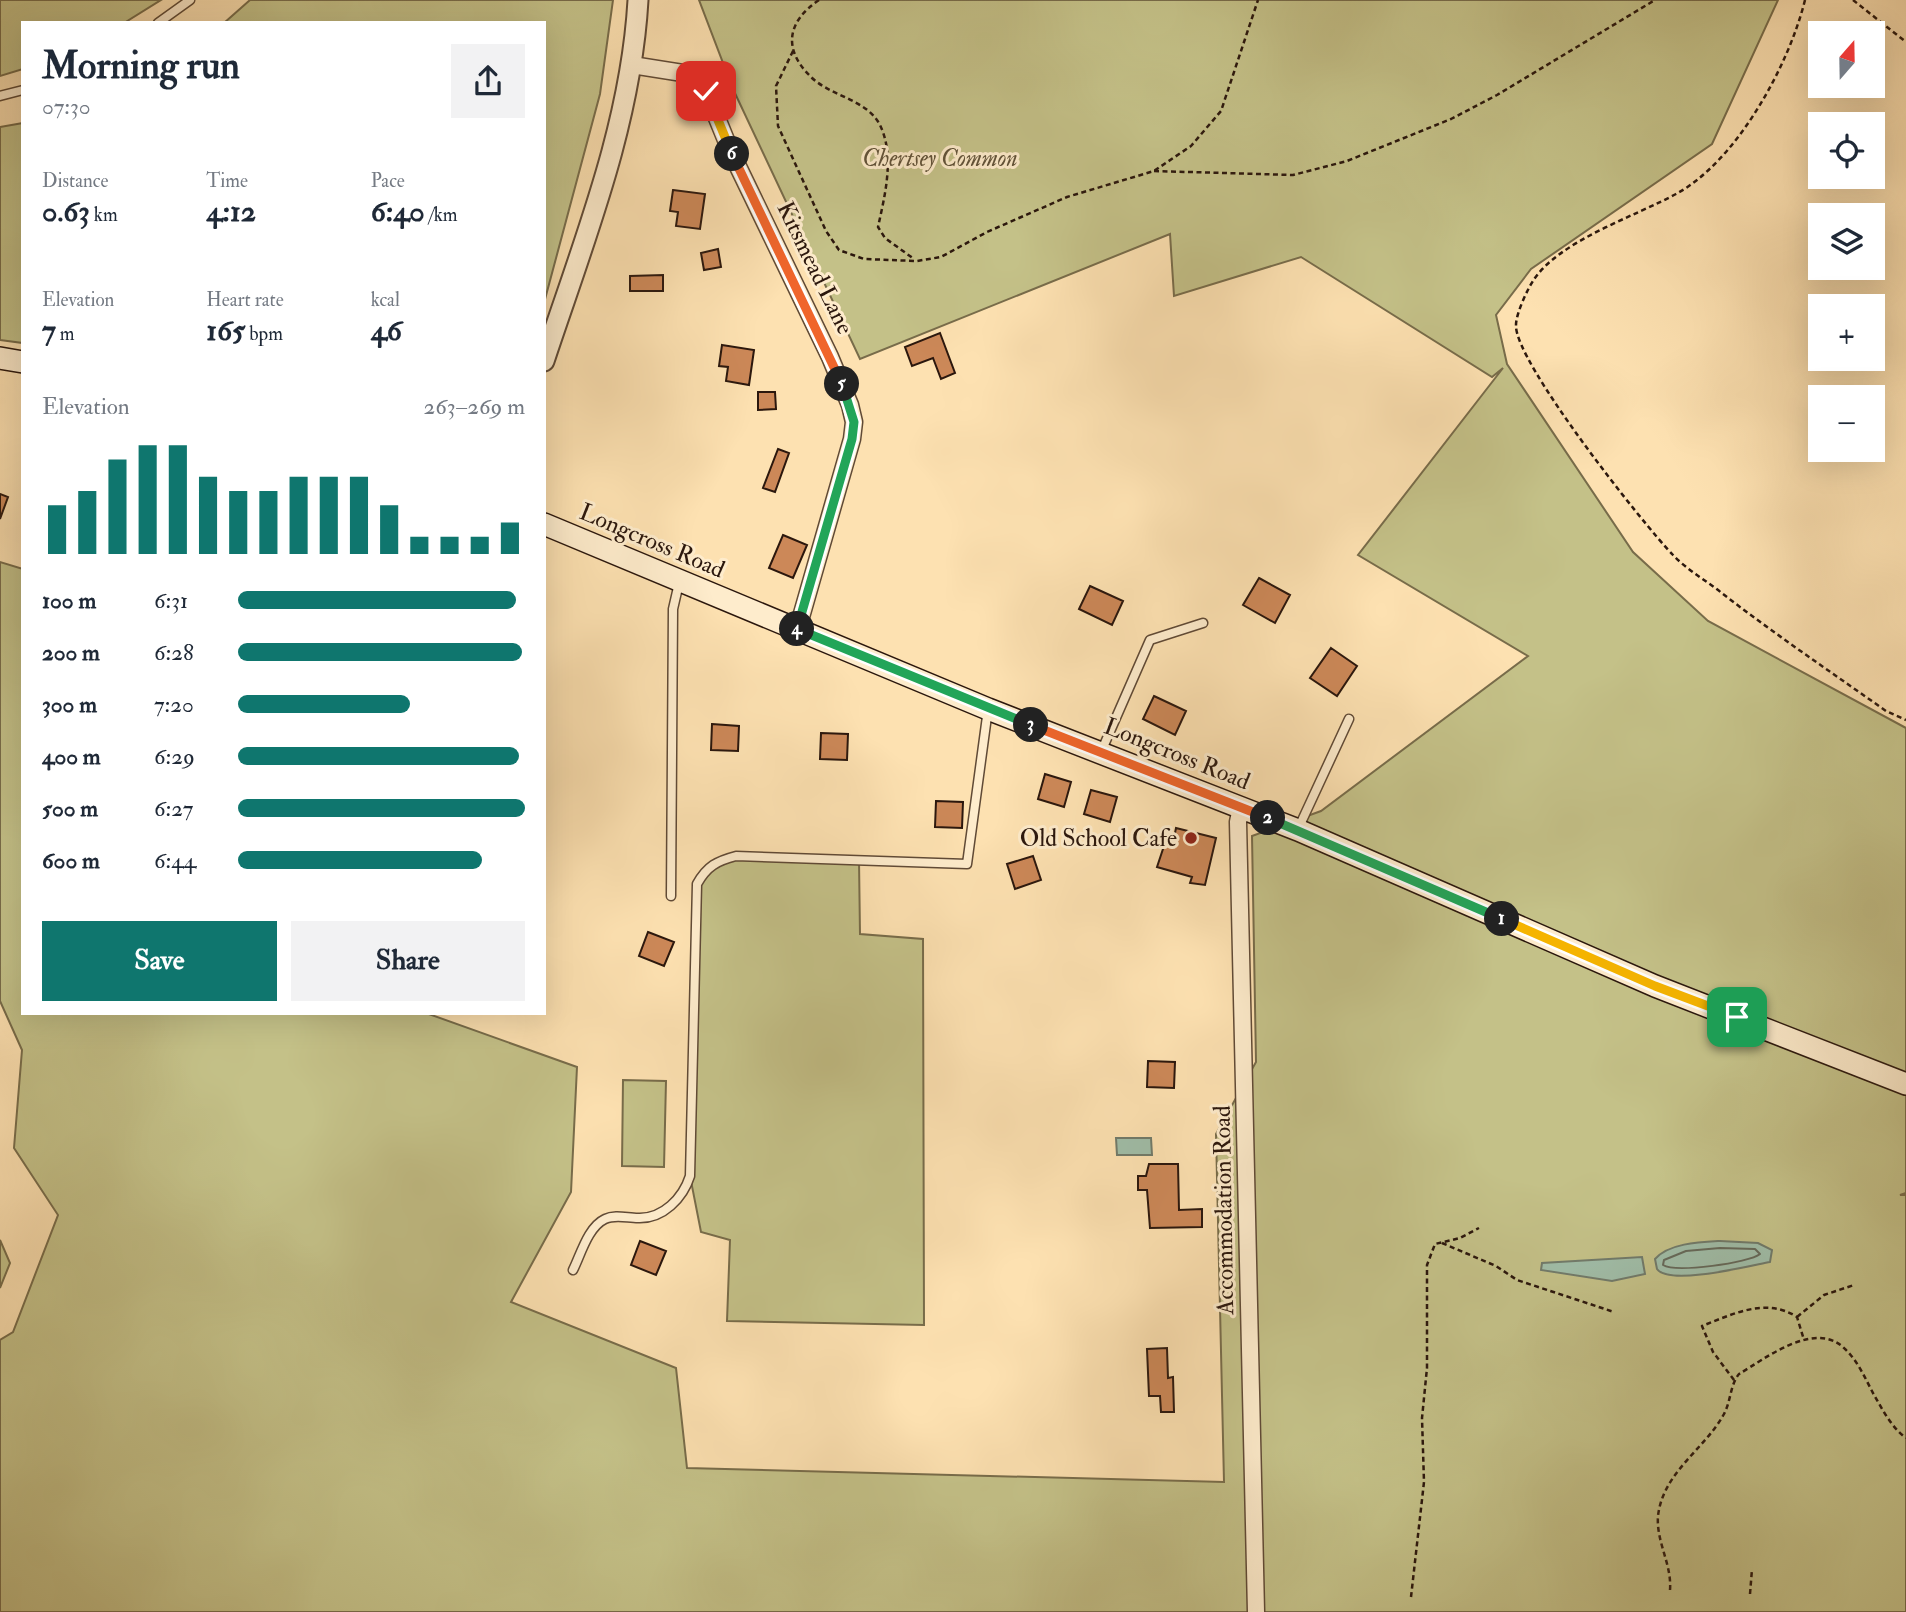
<!DOCTYPE html>
<meta charset="utf-8">
<style>
:root{--surface:#fff;--page:#f2f2f3;--text:#1f2937;--muted:#747a83;--accent:#0f766e}
body{margin:0;font-family:"IM FELL Double Pica",serif;background:var(--page);color:var(--text);height:100vh;display:flex;flex-direction:column;font-size:26px;white-space:nowrap}
*{box-sizing:border-box;margin:0}
p{font-size:23px;color:var(--muted)}
.icon{flex:none;width:38px;height:38px;fill:none;stroke:currentColor;stroke-width:2;stroke-linecap:round;stroke-linejoin:round}
.map{position:relative;flex:1;overflow:hidden}
.drawer{position:absolute;left:21px;top:21px;width:525px;height:994px;display:flex;flex-direction:column;background:var(--surface);border-radius:0px;box-shadow:0 7px 28px #0002}
.drawer>*{flex:none}
.needle{width:46px;rotate:20deg}
.tools{position:absolute;left:1808px;top:21px;display:grid;gap:14px}
.tools a{display:grid;place-items:center;width:77px;height:77px;border-radius:0px;background:var(--surface);box-shadow:0 7px 28px #0002;font-size:35px}
.pin{position:absolute;display:grid;place-items:center;width:60px;height:60px;color:#fff;margin:-30px;border-radius:14px;box-shadow:0 4px 10px #0006}
.km{position:absolute;width:35px;height:35px;margin:-18px;border-radius:50%;background:#222;color:#fff;font-size:19px;line-height:35px;text-align:center}
.round{display:grid;place-items:center;flex:none;width:74px;height:74px;border-radius:0px;background:var(--page)}
.overview{display:flex;align-items:center;justify-content:space-between;height:119px;padding:0 21px}
h1{font-size:38px;font-weight:700;line-height:52px}
.stats{display:grid;grid-template-columns:repeat(3,1fr);gap:10px;height:119px;padding:7px 21px}
.stats div{display:grid;align-content:center}
.stats b{font-size:30px;font-weight:700}
.stats small{font-size:19px;font-weight:400}
.stats p{font-size:19px}
.chart{height:196px;padding:14px 21px}
.chart p{display:flex;justify-content:space-between}
.chart svg{width:100%;height:126px;margin-top:7px;stroke:var(--accent);stroke-width:6}
.cta{display:flex;gap:14px;margin-top:auto;padding:14px 21px}
.cta a{flex:1;height:80px;border-radius:0px;background:var(--accent);color:#fff;font-size:28px;font-weight:700;line-height:80px;text-align:center}
.cta a+a{background:var(--page);color:var(--text)}
ul{padding:0 21px;list-style:none;font-size:23px}
li{display:grid;grid-template-columns:112px 84px 1fr;align-items:center;height:52px}
li i{height:18px;border-radius:9px;background:var(--accent)}
.map>svg:first-child{display:block}
.green{fill:#c4c188;stroke:#786c4a;stroke-width:2}
.water{fill:#a0bea9;stroke:#717b6b;stroke-width:2}
.lines{fill:none;stroke-linecap:round;stroke-linejoin:round}
.shore{stroke:#666a5b;stroke-width:2}
.building{fill:#cc8858;stroke:#2b170d;stroke-width:2}
.service-casing{stroke:#604a36;stroke-width:11}
.minor-casing{stroke:#604a36;stroke-width:19}
.tertiary-casing{stroke:#604a36;stroke-width:23}
.secondary-casing{stroke:#2b170d;stroke-width:24}
.path{stroke:#2b170d;stroke-width:2.5;stroke-dasharray:5 3.5;stroke-linecap:butt}
.service{stroke:#feeccc;stroke-width:8}
.minor{stroke:#feeccc;stroke-width:16}
.tertiary{stroke:#feeccc;stroke-width:19}
.secondary{stroke:#feeccc;stroke-width:21}
.split-1-casing{stroke:#fff;stroke-width:14}
.split-2-casing{stroke:#fff;stroke-width:14}
.split-3-casing{stroke:#fff;stroke-width:14}
.split-4-casing{stroke:#fff;stroke-width:14}
.split-5-casing{stroke:#fff;stroke-width:14}
.split-6-casing{stroke:#fff;stroke-width:14}
.split-7-casing{stroke:#fff;stroke-width:14}
.split-1{stroke:#f5b400;stroke-width:9}
.split-2{stroke:#22a559;stroke-width:9}
.split-3{stroke:#f0652b;stroke-width:9}
.split-4{stroke:#22a559;stroke-width:9}
.split-5{stroke:#22a559;stroke-width:9}
.split-6{stroke:#f0652b;stroke-width:9}
.split-7{stroke:#f5b400;stroke-width:9}
.poi-dot{fill:#8f2418;stroke:#feeccc;stroke-width:2.5}
.labels{text-anchor:middle;dominant-baseline:central;stroke-width:6;stroke-linejoin:round;paint-order:stroke}
.park-label{font-size:24px;font-style:italic;fill:#615238;stroke:#feeccc}
.street-label{font-size:24px;fill:#2b170d;stroke:#feeccc}
.poi-label{font-size:24px;fill:#2b170d;stroke:#feeccc;text-anchor:end}
</style>
<div class="map">
<svg width="1906" height="1612" viewBox="0 0 1906 1612">
<rect width="100%" height="100%" fill="#fde1b1"/>
<filter id="stains"><feTurbulence type="fractalNoise" baseFrequency=".00286" numOctaves="4"/><feColorMatrix values="0 0 0 0 .2 0 0 0 0 .09 0 0 0 0 .02 0 0 0 .5 -.17"/></filter>
<radialGradient id="worn" r=".72"><stop offset=".6" stop-color="#630" stop-opacity="0"/><stop offset="1" stop-color="#630" stop-opacity=".3"/></radialGradient>
<path class="green" d="M0 0H161L124 23H23V69L0 76Z
M250 0H613L600 94 544 303V23H224Z
M699 0H1778L1712 144 1531 269 1496 315 1507 364 1633 552 1708 621 1906 728V1193L1900 1195H1906V1612H0V1340L13 1332 58 1215 14 1148 22 1050 0 1001V562L23 569V1013H426L577 1067 571 1192 511 1302 676 1368 687 1468 1224 1482 1216 1134 1256 1062 1252 836 1321 811 1528 656 1358 555 1503 368 1492 377 1301 257 1174 296 1170 234 860 359 733 89Z
M23 123V343L0 340V127Z
M736 856 859 860 860 934 923 939 924 1325 727 1321 730 1240 701 1232 690 1176 697 884 704 870Z
M623 1080 666 1081 664 1167 622 1166Z
M0 1240 10 1263 0 1288Z"/>
<path class="water" d="M1116 1138H1151L1152 1155H1117Z
M1720 1241 1758 1243 1772 1250 1770 1262C1749 1266 1669 1286 1657 1269L1655 1259C1669 1243 1700 1242 1720 1241Z
M1642 1257 1645 1274 1612 1281 1541 1270 1542 1263Z"/>
<g class="lines">
<path class="shore" d="M1720 1248 1755 1249 1760 1254C1749 1263 1676 1273 1663 1265L1664 1260 1686 1251Z"/>
</g>
<path class="building" d="M673 190 705 194 700 229 676 226 678 212 670 211Z
M718 249 721 267 704 270 701 253Z
M663 275V291H630V276Z
M940 333 955 373 941 379 933 358 912 366 905 347Z
M722 345 754 350 749 385 726 381 728 367 719 366Z
M758 392H775L776 409 758 410Z
M778 449 789 453 775 492 763 488Z
M0 494 8 497 0 519Z
M783 535 807 545 793 578 769 568Z
M1259 578 1290 595 1275 623 1243 605Z
M1090 586 1123 601 1112 625 1079 609Z
M1331 648 1357 666 1337 696 1310 678Z
M1154 696 1186 711 1175 735 1143 719Z
M712 724 739 726 738 751 711 750Z
M821 733 848 734 847 760 820 759Z
M1045 774 1071 782 1064 807 1038 799Z
M1091 790 1117 797 1110 822 1084 814Z
M936 801 963 802 962 828 935 827Z
M1176 828 1216 838 1205 885 1190 883 1192 877 1157 867 1168 834 1175 833Z
M1033 856 1041 880 1015 889 1007 864Z
M648 932 674 942 664 966 639 956Z
M1148 1061 1175 1062 1174 1088 1147 1087Z
M1149 1164H1178L1179 1210 1202 1209V1227L1150 1228 1147 1190H1138V1176H1146Z
M640 1241 666 1251 656 1275 631 1265Z
M1167 1348 1168 1378 1173 1377 1174 1412H1161L1160 1396H1149L1147 1349Z"/>
<g class="lines">
<g class="service-casing">
<path id="service" d="M158 23 190 0
M0 96 23 90
M1101 752 1150 640 1203 623
M1299 827 1349 719
M671 896 673 609 679 583
M573 1270C581 1254 588 1227 605 1219 615 1214 627 1218 638 1218 663 1219 683 1198 690 1176L697 884C707 866 717 861 736 856L967 864 988 709"/>
</g>
<g class="minor-casing">
<path id="minor" d="M632 65 689 74 706 91 730 150 830 357 850 405 854 422 852 439 797 631
M1241 808 1238 822 1256 1612"/>
</g>
<g class="tertiary-casing">
<path id="tertiary" d="M544 361C583 243 631 125 638 0"/>
</g>
<g class="secondary-casing">
<path id="secondary" d="M0 358 23 362
M544 524 988 709 1298 830 1655 986 1906 1084"/>
</g>
<path class="path" d="M819 0C788 21 782 48 810 76 829 96 867 99 880 125 895 156 885 195 878 227L885 238 914 259
M1805 0C1789 65 1737 161 1676 194 1636 216 1558 241 1533 281 1527 290 1516 314 1516 325 1514 361 1643 524 1673 555 1687 570 1707 581 1723 594 1776 635 1831 672 1886 711L1906 720
M1853 0 1906 42
M793 51 776 86 778 126 826 231 839 250 864 259 917 261 941 257 987 232 1067 197 1154 171 1191 146 1221 111 1258 0
M1154 171 1293 175 1347 161 1451 119 1497 95 1655 0
M1442 1243 1496 1266 1517 1280 1614 1312
M1797 1317 1824 1295 1854 1285
M1734 1380 1713 1352 1702 1326C1733 1314 1766 1297 1797 1317L1804 1340
M1670 1590C1672 1564 1656 1542 1658 1516 1663 1472 1705 1449 1724 1414 1731 1401 1730 1385 1739 1374 1766 1358 1816 1319 1845 1349 1858 1361 1866 1380 1874 1395 1883 1410 1891 1427 1906 1438
M1750 1594 1752 1569
M1411 1597 1424 1482 1422 1418 1427 1368V1265L1435 1244 1460 1238 1479 1228"/>
<use href="#service" class="service"/>
<use href="#minor" class="minor"/>
<use href="#tertiary" class="tertiary"/>
<use href="#secondary" class="secondary"/>
</g>
<g class="lines">
<g class="split-1-casing">
<path id="split-1" d="M1502 919 1655 986 1737 1017"/>
</g>
<g class="split-2-casing">
<path id="split-2" d="M1268 818 1502 919"/>
</g>
<g class="split-3-casing">
<path id="split-3" d="M1031 725 1268 818"/>
</g>
<g class="split-4-casing">
<path id="split-4" d="M797 629 1031 725"/>
</g>
<g class="split-5-casing">
<path id="split-5" d="M797 629 852 439 854 422 842 384"/>
</g>
<g class="split-6-casing">
<path id="split-6" d="M732 154 842 384"/>
</g>
<g class="split-7-casing">
<path id="split-7" d="M706 91 732 154"/>
</g>
<use href="#split-1" class="split-1"/>
<use href="#split-2" class="split-2"/>
<use href="#split-3" class="split-3"/>
<use href="#split-4" class="split-4"/>
<use href="#split-5" class="split-5"/>
<use href="#split-6" class="split-6"/>
<use href="#split-7" class="split-7"/>
</g>
<circle class="poi-dot" cx="1191" cy="838" r="7"/>
<g class="labels">
<g class="park-label">
<text x="940" y="158">Chertsey Common</text>
</g>
<g class="street-label">
<text transform="translate(815 268) rotate(64)">Kitsmead Lane</text>
<text transform="translate(652 541) rotate(23)">Longcross Road</text>
<text transform="translate(1177 754) rotate(22)">Longcross Road</text>
<text transform="translate(1224 1210) rotate(-91)">Accommodation Road</text>
</g>
<g class="poi-label">
<text x="1177" y="838">Old School Cafe</text>
</g>
</g>
<rect width="100%" height="100%" filter="url(#stains)"/>
<rect width="100%" height="100%" fill="url(#worn)"/>
</svg>
<div class="tools">
<a><svg class="needle" viewBox="-14 -14 28 28"><path d="M0-13l5 13h-10z" fill="#e53935"/><path d="M0 13l5-13h-10z" fill="#747a83"/></svg></a>
<a><svg class="icon" aria-label="locate" viewBox="0 0 24 24"><circle cx="12" cy="12" r="6"/><path d="M12 2v4M12 18v4M2 12h4M18 12h4"/></svg></a>
<a><svg class="icon" aria-label="layers" viewBox="0 0 24 24"><path d="M12 4l9 5-9 5-9-5zM3 14l9 5 9-5"/></svg></a>
<a>+</a>
<a>−</a>
</div>
<div class="pin" style="left:1737px;top:1017px;background:#1e9e55"><svg class="icon" aria-label="arrive" viewBox="0 0 24 24"><path d="M6 21V4h12l-3 4 3 4H6"/></svg></div>
<div class="pin" style="left:706px;top:91px;background:#d93025"><svg class="icon" aria-label="check" viewBox="0 0 24 24"><path d="M5 12l5 5 9-10"/></svg></div>
<b class="km" style="left:1502px;top:919px">1</b>
<b class="km" style="left:1268px;top:818px">2</b>
<b class="km" style="left:1031px;top:725px">3</b>
<b class="km" style="left:797px;top:629px">4</b>
<b class="km" style="left:842px;top:384px">5</b>
<b class="km" style="left:732px;top:154px">6</b>
<section class="drawer">
<div class="overview"><div><h1>Morning run</h1><p>07:30</p></div><a class="round"><svg class="icon" aria-label="share" viewBox="0 0 24 24"><path d="M12 15V3M7 8l5-5 5 5M5 13v7h14v-7"/></svg></a></div>
<div class="stats">
<div><p>Distance</p><b>0.63<small> km</small></b></div>
<div><p>Time</p><b>4:12</b></div>
<div><p>Pace</p><b>6:40<small> /km</small></b></div>
</div>
<div class="stats">
<div><p>Elevation</p><b>7<small> m</small></b></div>
<div><p>Heart rate</p><b>165<small> bpm</small></b></div>
<div><p>kcal</p><b>46</b></div>
</div>
<div class="chart"><p><span>Elevation</span>263–269 m</p>
<svg viewBox="0 0 160 44" preserveAspectRatio="none"><path d="M5 44V27M15 44V22M25 44V11M35 44V6M45 44V6M55 44V17M65 44V22M75 44V22M85 44V17M95 44V17M105 44V17M115 44V27M125 44V38M135 44V38M145 44V38M155 44V33"/></svg>
</div>
<ul>
<li><b>100 m</b>6:31<i style="width:97%"></i></li>
<li><b>200 m</b>6:28<i style="width:99%"></i></li>
<li><b>300 m</b>7:20<i style="width:60%"></i></li>
<li><b>400 m</b>6:29<i style="width:98%"></i></li>
<li><b>500 m</b>6:27<i style="width:100%"></i></li>
<li><b>600 m</b>6:44<i style="width:85%"></i></li>
</ul>
<div class="cta"><a>Save</a><a>Share</a></div>
</section>
</div>
